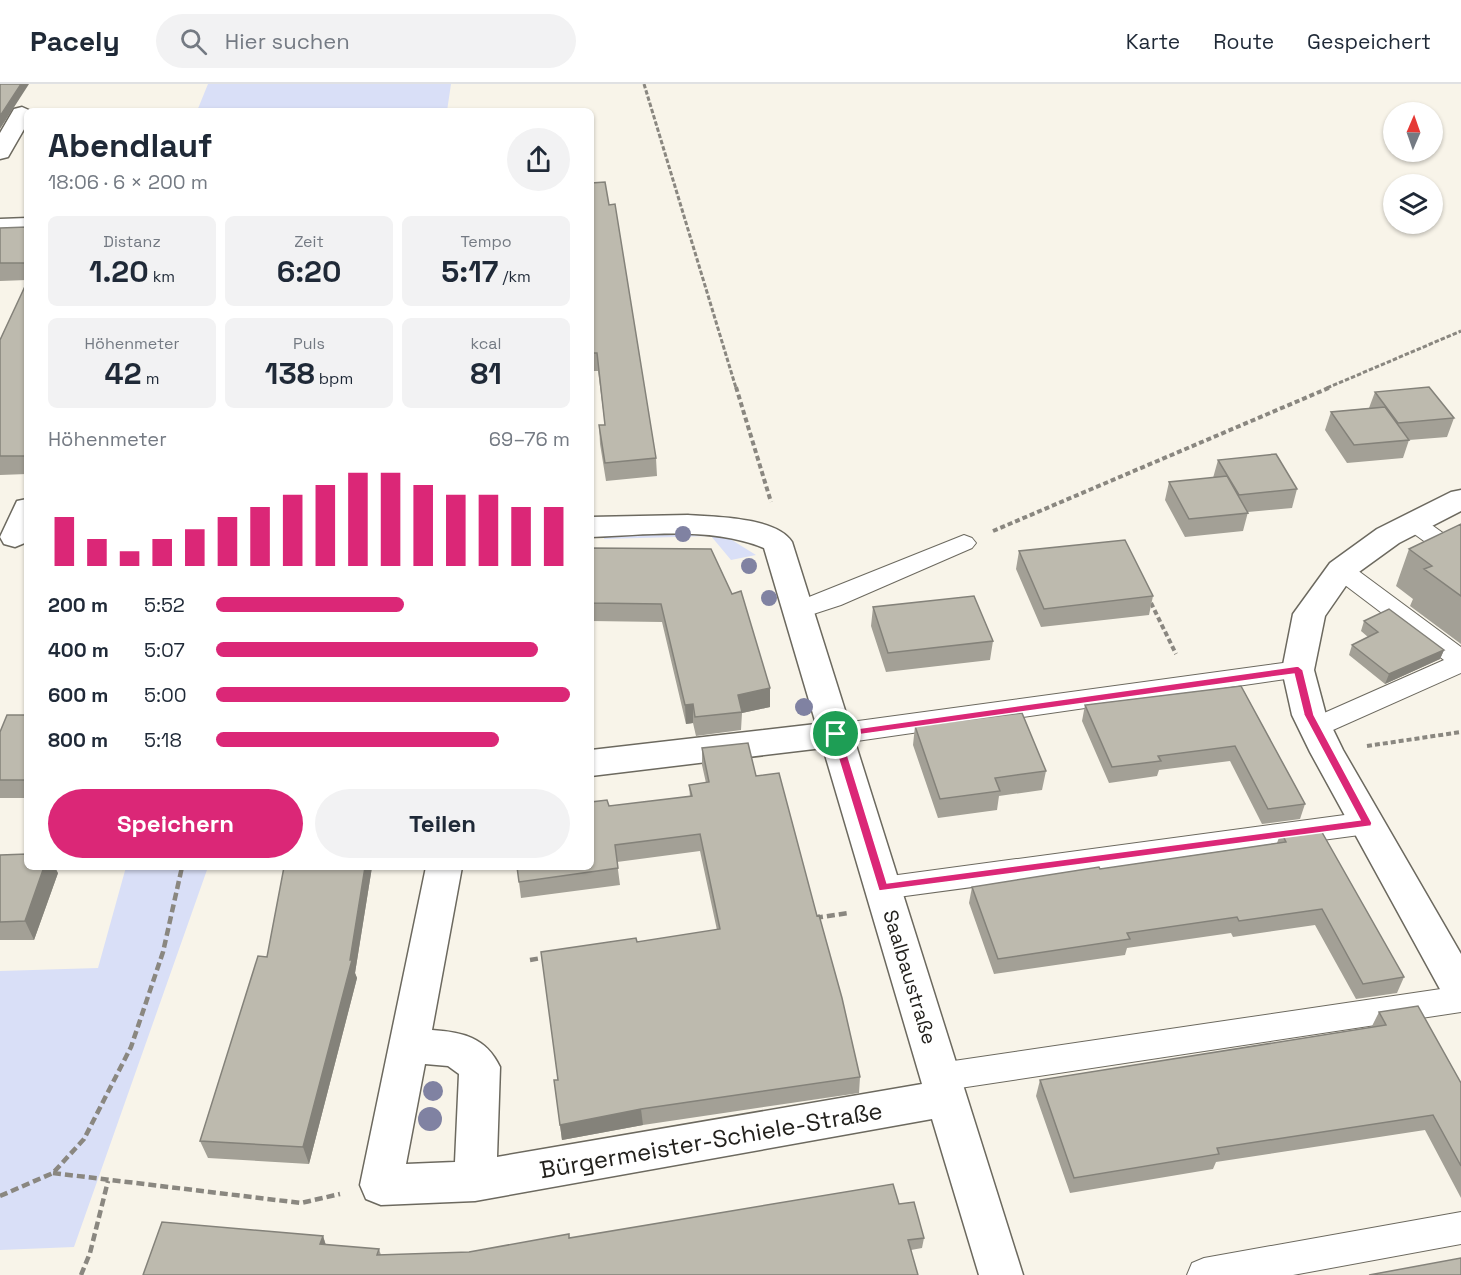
<!DOCTYPE html>
<html lang="de">
<meta charset="utf-8">
<style>
:root{--surface:#fff;--page:#f2f2f3;--text:#1f2937;--muted:#747a83;--line:#e0e1e3;--accent:#db2777}
body{margin:0;font-family:"Space Grotesk",sans-serif;background:var(--page);color:var(--text);height:100vh;display:flex;flex-direction:column;font-size:22px;white-space:nowrap}
*{box-sizing:border-box;margin:0}
p{font-size:20px;color:var(--muted)}
.icon{flex:none;width:33px;height:33px;fill:none;stroke:currentColor;stroke-width:2;stroke-linecap:round;stroke-linejoin:round}
.map{position:relative;flex:1;overflow:hidden}
.details{position:absolute;left:24px;top:24px;width:570px;height:762px;display:flex;flex-direction:column;background:var(--surface);border-radius:9px;box-shadow:0 2px 4px #0004}
.details>*{flex:none}
.needle{width:39px;rotate:2deg}
.fabs{position:absolute;left:1383px;top:18px;display:grid;gap:12px}
.fabs a{display:grid;place-items:center;width:60px;height:60px;border-radius:50%;background:var(--surface);box-shadow:0 2px 4px #0004;font-size:30px}
.pin{position:absolute;display:grid;place-items:center;width:51px;height:51px;color:#fff;margin:-26px;border:3px solid #fff;border-radius:50%;box-shadow:0 2px 6px #0007}
.round{display:grid;place-items:center;flex:none;width:63px;height:63px;border-radius:32px;background:var(--page)}
.overview{display:flex;align-items:center;justify-content:space-between;height:102px;padding:0 24px}
h1{font-size:33px;font-weight:800;line-height:45px}
.stats{display:grid;grid-template-columns:repeat(3,1fr);gap:9px;height:102px;padding:6px 24px}
.stats div{display:grid;align-content:center;border-radius:9px;background:var(--page);text-align:center}
.stats b{font-size:30px;font-weight:800}
.stats small{font-size:16px;font-weight:400}
.stats p{font-size:16px}
.chart{height:168px;padding:12px 24px}
.chart p{display:flex;justify-content:space-between}
.chart svg{width:100%;height:108px;margin-top:6px;stroke:var(--accent);stroke-width:6}
.action{display:flex;gap:12px;margin-top:auto;padding:12px 24px}
.action a{flex:1;height:69px;border-radius:36px;background:var(--accent);color:#fff;font-size:24px;font-weight:800;line-height:69px;text-align:center}
.action a+a{background:var(--page);color:var(--text)}
ul{padding:0 24px;list-style:none;font-size:20px}
li{display:grid;grid-template-columns:96px 72px 1fr;align-items:center;height:45px}
li i{height:15px;border-radius:8px;background:var(--accent)}
header{display:flex;align-items:center;gap:36px;box-sizing:border-box;height:84px;padding:0 30px;background:var(--surface);border-bottom:2px solid var(--line)}
header strong{font-size:28px}
nav{display:flex;gap:33px;margin-inline-start:auto;font-size:21px}
.search{width:420px;height:54px;background:var(--page);display:flex;align-items:center;gap:15px;box-sizing:border-box;padding:0 21px;border-radius:33px;color:var(--muted);font-size:22px}
.map>svg:first-child{display:block}
.green{fill:#d9dff7}
.lines{fill:none;stroke-linecap:round;stroke-linejoin:round}
.service-casing{stroke:#6c695f;stroke-width:2}
.minor-casing{stroke:#6c695f;stroke-width:3}
.path-far2{stroke:#8a8780;stroke-width:3;stroke-dasharray:4.5 2;stroke-linecap:butt}
.path-far1{stroke:#8a8780;stroke-width:4;stroke-dasharray:5 3;stroke-linecap:butt}
.path{stroke:#8a8780;stroke-width:4.5;stroke-dasharray:8 4;stroke-linecap:butt}
.service{fill:#fff;fill-rule:evenodd}
.minor{fill:#fff;fill-rule:evenodd}
.tree{fill:#8082a2}
.wall{fill:#a3a096}
.shaded-wall{fill:#84827a}
.building{fill:#bdbaae;stroke:#84827a;stroke-width:1.5}
.route{fill:#db2777;stroke:#fff;stroke-width:1.5;fill-rule:evenodd}
.labels{text-anchor:middle;dominant-baseline:central;stroke-width:6;stroke-linejoin:round;paint-order:stroke}
.street-label{font-size:20px;fill:#23211d;stroke:#fff}
.near-street-label{font-size:24px;fill:#23211d;stroke:#fff}
</style>
<header>
<strong>Pacely</strong>
<div class="search"><svg class="icon" aria-label="search" viewBox="0 0 24 24"><circle cx="10" cy="10" r="6"/><path d="M15 15l6 6"/></svg>Hier suchen</div>
<nav><a>Karte</a><a>Route</a><a>Gespeichert</a></nav>
</header>
<div class="map">
<svg width="1461" height="1191" viewBox="0 0 1461 1191">
<rect width="100%" height="100%" fill="#f8f4e9"/>
<path class="green" d="M208 0H451L447 27H197Z
M683 447 727 453 756 471 731 476 711 452 604 455 605 449Z
M126 783H208L74 1163 0 1166V887L98 884Z"/>
<g class="lines">
<g class="service-casing">
<path id="service" d="M1414 432 1422 434 1461 462V481L1453 478 1406 444 1402 439 1406 434Z
M964 451 972 454 976 459 972 464 841 521 798 535 789 533 786 527 789 521Z
M1341 478 1349 480 1461 563V589L1315 654 1306 651 1302 644 1306 637 1444 576 1333 492 1329 486 1333 480Z
M1298 577 1307 580 1311 586 1307 592 836 660 827 657 823 650 827 643 836 640Z
M1367 728 1377 731 1381 739 1377 747 1367 750 883 815 873 812 869 804 873 796 883 793Z
M1461 902V928L940 1007 929 1003 924 993 929 983 940 979Z
M1461 1128V1160L1293 1191H1187L1192 1179 1204 1174Z"/>
</g>
<g class="minor-casing">
<path id="minor" d="M22 23 31 27H27V40L8 73 0 75V49L14 25Z
M27 134V148L0 149V135Z
M1461 406V427L1399 459 1352 493 1325 532 1314 586 1326 631 1343 666 1461 870V922L1447 918 1310 668 1292 631 1282 586 1293 530 1330 479 1377 445 1451 408Z
M27 415V458L15 463 4 460 0 453 17 417Z
M688 431C715 433 776 433 792 458L1023 1191H979L932 1035 475 1117 381 1121 366 1115 360 1101 426 783H462L432 946C462 948 486 953 500 983L497 1073 922 1000 823 664 591 692V666L816 640 764 464C711 442 647 451 591 453V433ZM425 980 448 982 459 990 455 1078 406 1080Z"/>
</g>
<path class="path-far2" d="M644 0 736 304
M1327 304 1461 247"/>
<path class="path-far1" d="M736 303 771 418
M993 447 1331 303
M1151 519 1176 570
M1367 662 1461 648"/>
<path class="path" d="M815 834 849 829
M530 876 547 873
M53 1089 301 1119 340 1110
M0 1112 53 1089 84 1055 131 963 163 868 182 783
M81 1191 90 1169 108 1097"/>
<use href="#service" class="service"/>
<use href="#minor" class="minor"/>
</g>
<g class="tree">
<circle cx="683" cy="450" r="8"/>
<circle cx="749" cy="482" r="8"/>
<circle cx="769" cy="514" r="8"/>
<circle cx="804" cy="623" r="9"/>
<circle cx="433" cy="1007" r="10"/>
<circle cx="430" cy="1035" r="12"/>
</g>
<path class="wall" d="M609 121 656 374 657 392 606 397 600 360 599 341H605L598 287H594L591 250Z
M27 143V196L0 197V144Z
M27 198V390L0 391V256Z
M1375 308 1454 334 1447 353 1409 356 1403 374 1347 379 1325 346 1331 328 1369 324Z
M1218 376 1297 405 1292 424 1248 428 1243 447 1185 453 1165 416 1169 398 1213 394Z
M1461 440V560L1410 522 1413 515 1396 502 1409 465Z
M591 464 711 465 770 623 742 629 741 646 696 652 693 639 686 640 662 538 591 537Z
M1019 467 1153 512 1149 531 1041 543 1016 485Z
M873 523 993 557 990 576 886 588 871 542Z
M1364 537 1444 566 1440 575 1385 600 1349 571 1352 561 1368 553 1361 547Z
M1241 602 1305 720 1300 735 1262 740 1230 677 1159 686 1157 692 1109 699 1082 637 1085 621Z
M27 631V714H0V648Z
M915 642 1046 687 1042 706 999 712 997 726 938 734 913 661Z
M702 664 756 692 817 832 860 993 859 1009 643 1041 562 1056 554 996H558L637 858 717 846 700 767 617 778 620 801 521 814 519 798 609 722 690 713 689 701 706 699 702 681Z
M1281 748 1404 893 1397 909 1356 915 1315 841 1233 853 1231 849 1127 864 1125 871 994 890 969 819 972 803 1100 785 1277 759Z
M0 771 58 789 34 856H0Z
M284 783H372L355 889 357 894 309 1080 208 1074 200 1057 267 873Z
M1379 928 1461 999V1114L1425 1046 1216 1078 1213 1085 1070 1109 1036 1012 1040 996 1371 944Z
M899 1120 924 1154 922 1164 911 1166 143 1191 323 1152 326 1161 379 1165 381 1171 469 1168 569 1154Z"/>
<path class="shaded-wall" d="M21 0H29L0 45V32Z
M1444 566 1440 575 1385 600 1389 590Z
M770 604V623L742 629 738 611Z
M693 620V639L686 640 685 621Z
M44 783H55L58 789 34 856 25 837Z
M365 783H372L355 889 357 894 309 1080 303 1063Z
M641 1025 643 1041 562 1056 560 1041Z
M323 1152 326 1162 320 1160Z"/>
<path class="building" d="M0 0H21L0 32Z
M605 98 609 121 615 120 656 374 605 379 599 341H605L597 269H593L591 246V99Z
M27 143V179H0V144Z
M27 198V372H0V256Z
M1429 303 1454 334 1398 339 1375 308Z
M1385 323 1409 356 1354 361 1331 328Z
M1276 370 1297 405 1239 411 1218 376Z
M1227 392 1248 429 1189 435 1169 398Z
M1461 440V512L1424 485 1432 482 1409 465Z
M1125 456 1153 512 1044 525 1019 467Z
M591 464 711 465 732 510 741 507 770 604 738 611 742 628 695 633 693 620 685 621 661 520 591 519Z
M974 512 993 557 888 569 873 523Z
M1389 525 1444 566 1389 590 1352 561 1378 548 1364 537Z
M1241 602 1305 720 1268 725 1235 662 1158 672 1161 677 1112 683 1085 621Z
M1022 629 1046 687 995 694 1000 707 940 715 915 642Z
M7 631H27V696H0V648Z
M748 659 756 692 779 689 817 832 819 831 842 914 860 993 641 1025 560 1041 554 996H558L541 868 636 854 637 858 720 845 700 750 615 761 618 784 519 798 517 783H591V718L607 716 609 722 692 712 689 701 709 698 702 664Z
M1319 743 1404 893 1363 900 1322 825 1239 837 1237 833 1127 849 1130 855 998 875 972 803 1099 783 1100 785 1286 758 1281 748Z
M27 770V783H44L25 837 0 838V771Z
M284 783H365L350 876H352L303 1063 200 1057 258 872 267 873Z
M1418 922 1461 999V1082L1433 1031 1217 1064 1219 1070 1074 1094 1040 996 1386 941 1379 928Z
M893 1100 899 1120 914 1118 924 1154 908 1156 918 1191H143L162 1138 323 1152 320 1160 379 1165 377 1171 469 1168 569 1150V1154Z
M1461 1174V1191H1369Z"/>
<path class="route" d="M1298 582 1303 586 1314 631 1372 739 1371 742 879 807 831 650 833 648ZM1294 590 1304 631 1360 736 887 799 842 653Z"/>
<g class="labels">
<g class="street-label">
<text transform="translate(910 893) rotate(73)">Saalbaustraße</text>
</g>
<g class="near-street-label">
<text transform="translate(711 1056) rotate(-10)">Bürgermeister-Schiele-Straße</text>
</g>
</g>
</svg>
<div class="fabs">
<a><svg class="needle" viewBox="-14 -14 28 28"><path d="M0-13l5 13h-10z" fill="#e53935"/><path d="M0 13l5-13h-10z" fill="#747a83"/></svg></a>
<a><svg class="icon" aria-label="layers" viewBox="0 0 24 24"><path d="M12 4l9 5-9 5-9-5zM3 14l9 5 9-5"/></svg></a>
</div>
<div class="pin" style="left:836px;top:650px;background:#1e9e55"><svg class="icon" aria-label="arrive" viewBox="0 0 24 24"><path d="M6 21V4h12l-3 4 3 4H6"/></svg></div>
<section class="details">
<div class="overview"><div><h1>Abendlauf</h1><p>18:06 · 6 × 200 m</p></div><a class="round"><svg class="icon" aria-label="share" viewBox="0 0 24 24"><path d="M12 15V3M7 8l5-5 5 5M5 13v7h14v-7"/></svg></a></div>
<div class="stats">
<div><p>Distanz</p><b>1.20<small> km</small></b></div>
<div><p>Zeit</p><b>6:20</b></div>
<div><p>Tempo</p><b>5:17<small> /km</small></b></div>
</div>
<div class="stats">
<div><p>Höhenmeter</p><b>42<small> m</small></b></div>
<div><p>Puls</p><b>138<small> bpm</small></b></div>
<div><p>kcal</p><b>81</b></div>
</div>
<div class="chart"><p><span>Höhenmeter</span>69–76 m</p>
<svg viewBox="0 0 160 44" preserveAspectRatio="none"><path d="M5 44V24M15 44V33M25 44V38M35 44V33M45 44V29M55 44V24M65 44V20M75 44V15M85 44V11M95 44V6M105 44V6M115 44V11M125 44V15M135 44V15M145 44V20M155 44V20"/></svg>
</div>
<ul>
<li><b>200 m</b>5:52<i style="width:53%"></i></li>
<li><b>400 m</b>5:07<i style="width:91%"></i></li>
<li><b>600 m</b>5:00<i style="width:100%"></i></li>
<li><b>800 m</b>5:18<i style="width:80%"></i></li>
</ul>
<div class="action"><a>Speichern</a><a>Teilen</a></div>
</section>
</div>
